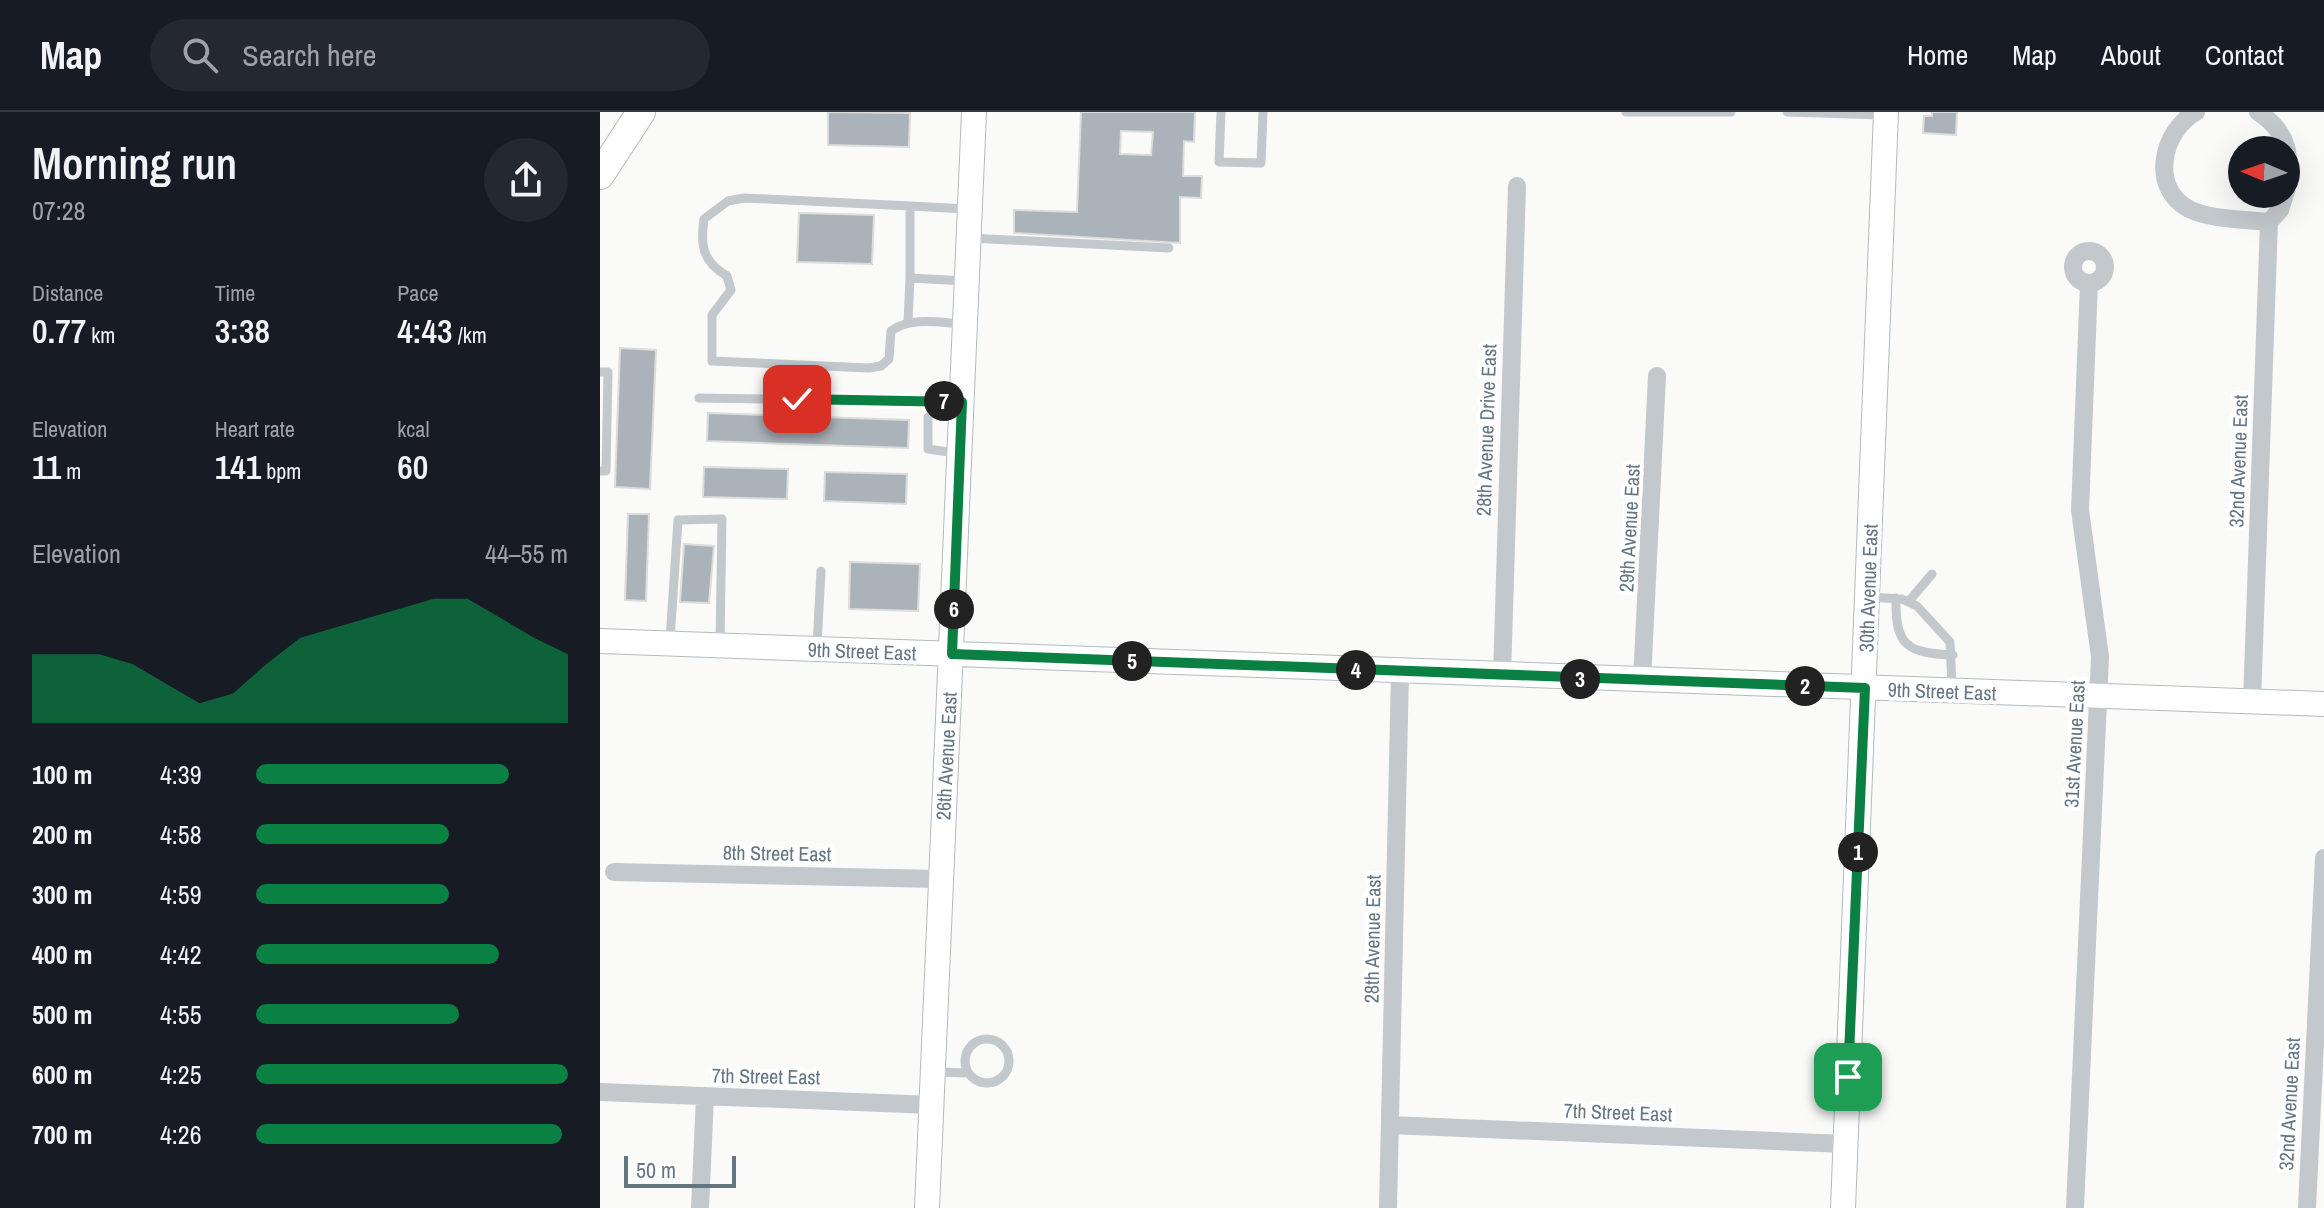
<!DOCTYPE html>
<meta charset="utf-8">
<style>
:root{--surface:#171b24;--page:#242831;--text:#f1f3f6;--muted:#9ea1a6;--line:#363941;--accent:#0b8043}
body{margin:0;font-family:"Archivo Narrow",sans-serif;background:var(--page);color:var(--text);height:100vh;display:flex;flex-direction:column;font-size:30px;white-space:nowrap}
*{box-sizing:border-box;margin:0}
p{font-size:26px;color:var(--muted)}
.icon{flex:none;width:44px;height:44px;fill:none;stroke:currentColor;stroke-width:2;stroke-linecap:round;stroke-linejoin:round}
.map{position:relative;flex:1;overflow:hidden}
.details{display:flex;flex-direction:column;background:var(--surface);width:600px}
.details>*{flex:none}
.needle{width:52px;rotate:272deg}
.tools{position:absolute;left:1628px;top:24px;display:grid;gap:16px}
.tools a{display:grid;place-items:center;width:72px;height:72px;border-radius:50%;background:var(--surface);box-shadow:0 8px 32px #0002;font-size:40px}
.scale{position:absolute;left:24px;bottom:20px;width:112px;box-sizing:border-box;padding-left:8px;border:4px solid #657683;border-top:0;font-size:22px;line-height:28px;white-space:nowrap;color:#657683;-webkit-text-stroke:6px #fff;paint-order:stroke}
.pin{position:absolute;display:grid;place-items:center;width:68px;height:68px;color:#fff;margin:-34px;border-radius:16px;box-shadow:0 4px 12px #0006}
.km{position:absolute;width:40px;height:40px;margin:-20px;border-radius:50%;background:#222;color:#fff;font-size:22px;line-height:40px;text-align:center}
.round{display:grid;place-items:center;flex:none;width:84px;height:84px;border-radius:42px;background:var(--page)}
.headline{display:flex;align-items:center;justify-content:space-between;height:136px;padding:0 32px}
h1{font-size:44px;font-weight:600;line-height:60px}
.figures{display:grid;grid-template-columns:repeat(3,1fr);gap:12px;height:136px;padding:8px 32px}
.figures div{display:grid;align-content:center}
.figures b{font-size:34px;font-weight:600}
.figures small{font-size:22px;font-weight:400}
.figures p{font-size:22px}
.chart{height:224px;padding:16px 32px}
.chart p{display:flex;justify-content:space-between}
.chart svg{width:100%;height:144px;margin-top:8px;fill:var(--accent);opacity:.7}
ul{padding:0 32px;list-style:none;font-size:26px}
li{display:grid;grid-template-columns:128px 96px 1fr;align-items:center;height:60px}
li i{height:20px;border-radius:10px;background:var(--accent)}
header{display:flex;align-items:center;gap:48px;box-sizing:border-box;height:112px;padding:0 40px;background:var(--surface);border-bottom:2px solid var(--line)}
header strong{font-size:38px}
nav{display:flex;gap:44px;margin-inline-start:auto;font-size:28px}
.search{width:560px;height:72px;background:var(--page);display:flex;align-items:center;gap:20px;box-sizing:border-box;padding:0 28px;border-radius:44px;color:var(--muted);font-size:30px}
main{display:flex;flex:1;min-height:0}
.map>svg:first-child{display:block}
.building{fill:#aab3b9;stroke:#dcdcda;stroke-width:2;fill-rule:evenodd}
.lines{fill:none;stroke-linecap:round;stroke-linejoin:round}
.secondary-casing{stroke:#b3babf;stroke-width:26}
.primary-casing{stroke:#b5babe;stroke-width:30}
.lane{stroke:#c3c8cc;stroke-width:9}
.street{stroke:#c3c8cc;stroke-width:18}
.secondary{stroke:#fff;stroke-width:24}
.primary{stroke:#fff;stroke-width:28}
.route-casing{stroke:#fff;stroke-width:16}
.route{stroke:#0b8043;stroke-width:10}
.labels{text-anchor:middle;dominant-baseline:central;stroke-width:8;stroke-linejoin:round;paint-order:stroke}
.street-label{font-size:20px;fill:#657683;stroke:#fff}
</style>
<header>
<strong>Map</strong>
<div class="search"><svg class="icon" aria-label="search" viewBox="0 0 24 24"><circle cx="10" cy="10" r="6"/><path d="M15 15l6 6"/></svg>Search here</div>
<nav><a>Home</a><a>Map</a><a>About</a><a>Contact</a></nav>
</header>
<main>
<section class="details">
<div class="headline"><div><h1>Morning run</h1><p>07:28</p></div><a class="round"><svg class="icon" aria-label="share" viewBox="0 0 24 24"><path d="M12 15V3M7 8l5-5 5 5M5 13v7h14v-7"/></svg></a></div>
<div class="figures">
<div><p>Distance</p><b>0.77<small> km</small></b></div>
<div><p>Time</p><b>3:38</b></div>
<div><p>Pace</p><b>4:43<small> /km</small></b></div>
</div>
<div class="figures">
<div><p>Elevation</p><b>11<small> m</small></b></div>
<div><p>Heart rate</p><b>141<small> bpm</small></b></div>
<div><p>kcal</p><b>60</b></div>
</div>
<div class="chart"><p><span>Elevation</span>44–55 m</p>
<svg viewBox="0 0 160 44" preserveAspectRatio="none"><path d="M0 44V23L10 23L20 23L30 26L40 32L50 38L60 35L70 26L80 18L90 15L100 12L110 9L120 6L130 6L140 12L150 18L160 23V44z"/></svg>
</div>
<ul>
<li><b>100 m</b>4:39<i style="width:81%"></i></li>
<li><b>200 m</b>4:58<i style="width:62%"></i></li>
<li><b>300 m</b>4:59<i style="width:62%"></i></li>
<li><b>400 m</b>4:42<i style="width:78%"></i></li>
<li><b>500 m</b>4:55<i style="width:65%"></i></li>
<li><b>600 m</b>4:25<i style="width:100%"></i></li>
<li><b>700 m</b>4:26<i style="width:98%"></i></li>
</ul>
</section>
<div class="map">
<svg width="1724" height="1096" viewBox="0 0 1724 1096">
<rect width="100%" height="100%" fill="#fafaf8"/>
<path class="building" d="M228 0 310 1 309 35 228 33Z
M481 0H595L594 30 584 29 583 64H602L601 86 580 85V131L414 121V98L477 100ZM521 19 553 20 551 43 520 42Z
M1332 0H1357L1356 23 1323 21 1324 4H1332Z
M199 101 274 103 272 152 197 150Z
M20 236 56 238 50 377 15 375Z
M108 301 309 308 308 336 107 329Z
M104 355 188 357 187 387 103 385Z
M225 360 307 362 306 392 224 389Z
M28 402H49L46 489 25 488Z
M84 432 114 434 109 491 80 490Z
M250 450 320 452 318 499 249 497Z"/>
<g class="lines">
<g class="secondary-casing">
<path id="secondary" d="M0 529 1724 592
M327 1096 374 0
M1243 1096 1286 0"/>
</g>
<g class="primary-casing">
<path id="primary" d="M0 63 41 0"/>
</g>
<path class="lane" d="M621 0 619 50 661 51 663 0
M1026 0H1131
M1187 0 1283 3
M310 94 144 86 128 89 104 107C100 134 103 150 127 164L131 178 112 203V249L269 256 281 254 289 247 291 219C310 204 342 211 365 212
M369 126 569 136
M366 169 310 166V94L367 97
M308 210 310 166
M0 260H8L6 359H0
M99 286 359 290
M328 305V337L356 341
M1268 485 1302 487 1317 494 1350 530 1352 575
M1296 486C1295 534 1307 541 1353 543
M1310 488 1332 462
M70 528 78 408 122 407 120 531
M217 534 221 459
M365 949a22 22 0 1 1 44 0a22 22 0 1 1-44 0Z
M336 960 369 961"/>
<path class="street" d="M1596 0C1562 19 1549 76 1589 97 1612 108 1644 107 1669 110
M1658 0C1689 20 1692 45 1686 80
M1473 155a16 16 0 1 1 32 0a16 16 0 1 1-32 0Z
M902 564 917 74
M1042 569 1057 264
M1652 590 1669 110 1680 98 1685 82
M14 760 339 767
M0 980 332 993
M790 1013 1245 1032
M100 1096 105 984
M788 1096 800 560
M1475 1096 1500 545 1480 398 1489 171
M1707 1096 1724 746"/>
<use href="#secondary" class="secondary"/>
<use href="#primary" class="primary"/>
</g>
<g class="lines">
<g class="route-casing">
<path id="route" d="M197 287 362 290 352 542 1265 576 1248 965"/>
</g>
<use href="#route" class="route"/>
</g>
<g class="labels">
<g class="street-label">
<text transform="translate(886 318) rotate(-88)">28th Avenue Drive East</text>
<text transform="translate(1638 349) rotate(-88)">32nd Avenue East</text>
<text transform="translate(1029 416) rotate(-87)">29th Avenue East</text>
<text transform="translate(1268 476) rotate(-88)">30th Avenue East</text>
<text transform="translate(262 539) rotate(2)">9th Street East</text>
<text transform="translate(1342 579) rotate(2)">9th Street East</text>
<text transform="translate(1474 632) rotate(-87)">31st Avenue East</text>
<text transform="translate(346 644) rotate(-87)">26th Avenue East</text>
<text transform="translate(177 741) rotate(1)">8th Street East</text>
<text transform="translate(772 827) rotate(-89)">28th Avenue East</text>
<text transform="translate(166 964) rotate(1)">7th Street East</text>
<text transform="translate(1689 992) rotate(-87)">32nd Avenue East</text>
<text transform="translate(1018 1000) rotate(2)">7th Street East</text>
</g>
</g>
</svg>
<div class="tools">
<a><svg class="needle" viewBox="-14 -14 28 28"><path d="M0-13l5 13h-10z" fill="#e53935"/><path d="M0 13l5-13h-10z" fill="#9ea1a6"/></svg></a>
</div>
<div class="scale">50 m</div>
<div class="pin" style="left:1248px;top:965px;background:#1e9e55"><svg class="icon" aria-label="arrive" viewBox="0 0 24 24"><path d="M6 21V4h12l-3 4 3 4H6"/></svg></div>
<div class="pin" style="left:197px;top:287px;background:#d93025"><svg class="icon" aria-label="check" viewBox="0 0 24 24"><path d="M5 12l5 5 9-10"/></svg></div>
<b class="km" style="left:1258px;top:740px">1</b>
<b class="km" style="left:1205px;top:574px">2</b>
<b class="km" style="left:980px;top:567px">3</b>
<b class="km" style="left:756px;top:558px">4</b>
<b class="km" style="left:532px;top:549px">5</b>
<b class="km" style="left:354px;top:497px">6</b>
<b class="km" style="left:344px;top:289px">7</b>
</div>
</main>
